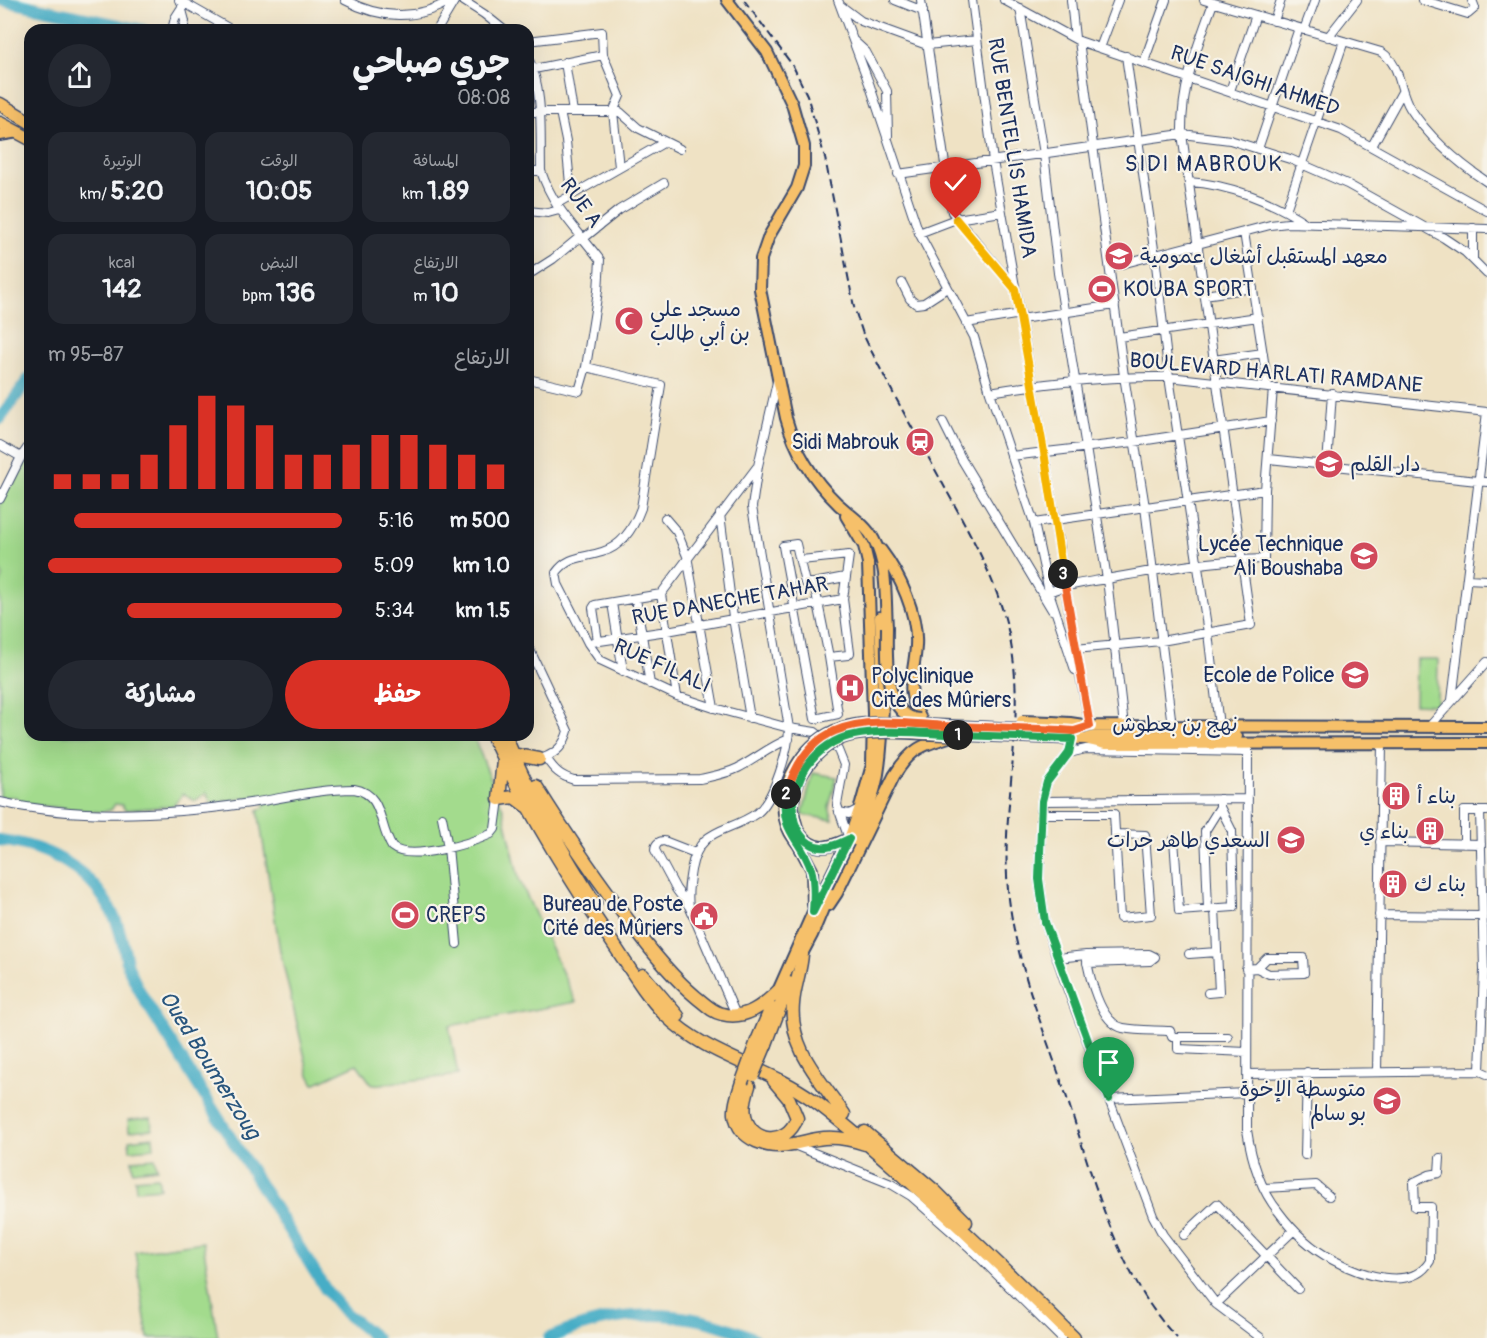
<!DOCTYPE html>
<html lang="ar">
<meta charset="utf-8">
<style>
:root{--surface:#171b24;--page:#242831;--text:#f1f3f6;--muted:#9ea1a6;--accent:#d93025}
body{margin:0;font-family:Pangolin,"Playpen Sans Arabic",sans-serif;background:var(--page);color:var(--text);direction:rtl;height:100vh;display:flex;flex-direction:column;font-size:22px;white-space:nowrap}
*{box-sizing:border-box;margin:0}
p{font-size:20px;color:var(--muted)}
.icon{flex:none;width:33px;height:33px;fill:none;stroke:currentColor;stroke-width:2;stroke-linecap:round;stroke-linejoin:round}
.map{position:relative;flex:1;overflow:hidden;direction:ltr}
.side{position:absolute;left:24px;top:24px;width:510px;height:717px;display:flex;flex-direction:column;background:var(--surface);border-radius:18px;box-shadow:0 6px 24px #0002;direction:rtl}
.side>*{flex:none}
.pin{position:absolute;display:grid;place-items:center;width:51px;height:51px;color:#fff;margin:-62px -26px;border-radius:50% 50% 50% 0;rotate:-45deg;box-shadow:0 0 6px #0007}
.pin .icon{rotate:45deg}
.km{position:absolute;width:30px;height:30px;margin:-15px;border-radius:50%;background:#222;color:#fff;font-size:16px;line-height:30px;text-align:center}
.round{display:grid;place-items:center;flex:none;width:63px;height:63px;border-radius:32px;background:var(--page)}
.headline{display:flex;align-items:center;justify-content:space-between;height:102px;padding:0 24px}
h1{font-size:33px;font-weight:700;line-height:45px}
.metrics{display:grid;grid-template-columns:repeat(3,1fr);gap:9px;height:102px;padding:6px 24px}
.metrics div{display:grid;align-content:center;border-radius:15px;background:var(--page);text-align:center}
.metrics b{font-size:26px;font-weight:700}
.metrics small{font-size:16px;font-weight:400}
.metrics p{font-size:16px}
.chart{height:168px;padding:12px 24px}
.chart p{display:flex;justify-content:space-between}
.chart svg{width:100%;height:108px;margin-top:6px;stroke:var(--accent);stroke-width:6}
.cta{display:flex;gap:12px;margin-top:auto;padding:12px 24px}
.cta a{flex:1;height:69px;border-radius:36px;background:var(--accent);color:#fff;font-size:24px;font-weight:700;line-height:69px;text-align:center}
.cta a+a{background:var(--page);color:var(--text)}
ul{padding:0 24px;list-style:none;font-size:20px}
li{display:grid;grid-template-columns:96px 72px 1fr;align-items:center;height:45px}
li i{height:15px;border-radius:8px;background:var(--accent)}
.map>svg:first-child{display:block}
.green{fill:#a3db8d;stroke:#5f8576;stroke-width:1.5}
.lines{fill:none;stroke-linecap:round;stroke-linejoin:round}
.river{stroke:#47adc6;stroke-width:12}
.minor-casing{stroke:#3b4a6d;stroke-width:10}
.major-casing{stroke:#3b4a6d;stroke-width:14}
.highway-casing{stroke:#3b4a6d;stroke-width:15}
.minor{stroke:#fff;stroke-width:8}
.major{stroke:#f6c06b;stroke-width:10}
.highway{stroke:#f6c06b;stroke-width:12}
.rail{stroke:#1b2f5e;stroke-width:2;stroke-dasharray:9 4.5;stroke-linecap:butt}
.major-bridge-casing{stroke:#3b4a6d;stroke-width:14;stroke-linecap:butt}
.highway-bridge-casing{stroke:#3b4a6d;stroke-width:15;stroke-linecap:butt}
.major-bridge{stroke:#f6c06b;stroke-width:10}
.highway-bridge{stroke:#f6c06b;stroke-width:12}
.split-1-casing{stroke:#fff;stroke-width:12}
.split-2-casing{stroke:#fff;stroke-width:12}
.split-3-casing{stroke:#fff;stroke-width:12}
.split-4-casing{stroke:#fff;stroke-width:12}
.split-1{stroke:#22a559;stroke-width:8}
.split-2{stroke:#22a559;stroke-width:8}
.split-3{stroke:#f0652b;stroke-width:8}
.split-4{stroke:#f5b400;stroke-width:8}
.labels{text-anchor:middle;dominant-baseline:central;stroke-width:4.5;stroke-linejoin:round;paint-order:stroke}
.street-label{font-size:21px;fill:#1b2f5e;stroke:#f7f3e8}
.poi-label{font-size:21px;fill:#1b2f5e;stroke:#f7f3e8;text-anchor:start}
.neighbourhood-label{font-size:22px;letter-spacing:1.5px;fill:#1b2f5e;stroke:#f7f3e8}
.water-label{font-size:22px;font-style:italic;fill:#28557d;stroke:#f7f3e8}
</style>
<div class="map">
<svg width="1487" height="1338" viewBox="0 0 1487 1338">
<rect width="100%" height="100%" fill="#f7f3e8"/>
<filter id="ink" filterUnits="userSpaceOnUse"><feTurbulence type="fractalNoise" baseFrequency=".0167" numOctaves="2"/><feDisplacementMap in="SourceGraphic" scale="12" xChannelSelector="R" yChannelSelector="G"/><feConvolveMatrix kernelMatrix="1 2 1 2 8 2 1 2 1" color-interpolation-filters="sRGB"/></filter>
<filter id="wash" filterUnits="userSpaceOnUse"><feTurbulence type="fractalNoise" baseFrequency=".008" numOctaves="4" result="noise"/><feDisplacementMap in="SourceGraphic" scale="24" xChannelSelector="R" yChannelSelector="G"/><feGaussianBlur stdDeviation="1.35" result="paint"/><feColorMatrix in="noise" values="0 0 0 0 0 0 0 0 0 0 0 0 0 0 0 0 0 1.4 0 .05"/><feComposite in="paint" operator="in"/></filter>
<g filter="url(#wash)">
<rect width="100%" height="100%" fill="#efe2c4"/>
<path class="green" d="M30 460V735H473L503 809 519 879 576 1002 449 1026 458 1075 372 1085 357 1064 314 1084 309 1075 280 951 258 810 265 807 261 796 211 803 207 793 195 801 183 794 173 806 125 810 122 805 115 804 111 810 100 812 22 804 16 797H0V585L3 577 0 569V500L17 467Z
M1416 659H1438L1437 705 1415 704Z
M813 773 837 777 829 807 833 820 802 815Z
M151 1118 152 1129 129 1131 128 1120Z
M153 1137 154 1148 130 1150 129 1140Z
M155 1158 157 1168 133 1171 132 1160Z
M158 1177 160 1188 136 1190 135 1179Z
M203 1242 218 1338H148L135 1252Z"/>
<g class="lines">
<path class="river" d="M0 0 144 30
M0 419 30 377
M0 840C51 847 95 871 116 921 122 935 124 951 128 966 132 977 138 988 144 999L326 1290 345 1313 376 1338
M549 1338C618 1308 684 1307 753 1338"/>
</g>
</g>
<g filter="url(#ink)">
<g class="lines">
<g class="minor-casing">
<path id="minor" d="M179 0 232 30
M345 0C380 19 417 21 451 0
M462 0 484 14 504 30
M838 0 870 86 919 233 974 337 990 392 1034 523 1049 592 1075 670
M895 0 923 11
M921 0 952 212 1015 289
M972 0 993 161 1044 452 1075 649 1090 726
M1004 0 1079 41 1341 130 1487 211
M1071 0 1075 38
M1204 0 1381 52C1402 65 1398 89 1410 108 1430 139 1457 162 1487 182
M1422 0 1468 14 1475 8 1472 0
M841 6 861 21 927 45 977 40
M1020 8 1044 154 1058 273 1107 579 1124 726
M182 10 185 21 183 30
M1274 21 1281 0
M172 30 175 18 184 4
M437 30 455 0
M1304 30 1315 0
M1328 37 1357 0
M528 41 602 32 603 55 620 96 613 112H620L638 128 680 149
M854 41 866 52 887 91 888 136
M1079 41 1124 376 1145 507 1172 726
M1100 48 1118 0
M1126 56 1155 256 1169 377 1208 633 1219 726
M528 58C544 88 540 136 541 171 553 208 577 229 600 260L598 291 586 367
M565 62 573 112
M1144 62 1166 0
M534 69 603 55
M1230 91 1256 15
M528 112H613L619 167
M560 112 566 141 571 195
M1372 146 1402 92
M1258 149 1299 28
M528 171H541
M898 174 1182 134 1230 140 1290 159 1347 184 1444 238 1465 252 1487 274
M1189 182C1228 184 1275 202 1307 224
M556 204 665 142
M1286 210 1344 41
M528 211 548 213 559 210
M1244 232 1268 387
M919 233 956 219 1002 212
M1473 259V228
M1110 267 1270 225 1288 223 1487 229
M528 275 553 259 576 240 584 238 619 210 664 183
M902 283 910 299 916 304 924 303 947 288
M1204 295 1253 288
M1021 319 1115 305
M966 323 1021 314
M1119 337 1258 317
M1213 360 1263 353
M528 379 579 391 586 367 661 385 641 508C634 527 623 546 602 552 583 558 568 556 556 573L558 584 588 643 600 660 677 696 714 708 789 728 815 732 838 750 844 765 837 805 849 839
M990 392C1050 382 1109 376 1169 377L1487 412
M943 422 962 460 1052 610
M0 445 21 457
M1011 456 1134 442 1271 421
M1269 459 1487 482
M1327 465 1332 393
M0 499 21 457 30 444
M720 514 733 618 750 718
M665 518 677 532 687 556 714 708
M1034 523 1265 490
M796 544 805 583H814L829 657 838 714 815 719 783 546Z
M801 560 849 555 843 599 850 653 848 655 829 657
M1467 579 1487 580
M814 583 845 577
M1049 592C1070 583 1091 582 1112 578 1162 569 1213 560 1264 559L1265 490 1273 388
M661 594 677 696
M636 599 650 684
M612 603 623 671
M598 641 593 608 595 605 661 594 757 467
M593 642 667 631 843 599
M528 646 568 731C564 745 557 753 543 758
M1069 653 1075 649 1161 641 1251 625 1182 134C1181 85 1197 48 1213 3
M1452 700 1487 412
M1429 727 1487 662
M1072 739 1069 753 1047 782 1042 801 1039 879 1045 922 1066 985 1153 1216 1163 1235 1216 1304 1261 1338
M1248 743 1247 1130C1251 1157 1260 1189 1278 1211 1292 1230 1312 1249 1333 1260 1359 1274 1411 1293 1430 1261L1431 1207H1415L1414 1182 1429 1175 1439 1173 1440 1158
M1069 753 1086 749 1248 752
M546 758C554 770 560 776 574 780L700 779C713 776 726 774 738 768 755 759 771 746 789 739
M1042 801 1248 799
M0 802C80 820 169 815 250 803 284 798 319 789 354 789 384 794 378 825 392 847 410 862 471 843 491 834L495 829 499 799
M839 812 849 814 859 809
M1041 814H1114L1120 918 1151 915 1145 835 1115 834
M442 817 448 847 457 944
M1174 839 1179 911 1234 907 1232 831 1220 807V799
M1380 842 1481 844
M1464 844V811H1480
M688 905 676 889 655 850C655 845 658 841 664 841L695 853
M1208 909 1205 831 1220 807
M1379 915 1482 916
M1189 954 1217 952
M1086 955 1149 954 1155 957 1150 961 1087 963
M1057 958 1086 955C1089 976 1100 1023 1123 1028 1138 1031 1155 1030 1170 1031L1172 1037H1178V1049L1247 1052
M1246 969 1257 968 1269 974 1304 973 1303 958H1267L1257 968
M1208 993 1219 992 1215 908
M736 1015 689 906C687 894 689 882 691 870 699 826 727 834 757 813 774 800 789 749 789 728L752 507 758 466 777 382
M1178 1037H1228
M1480 1071 1484 970 1480 811H1487
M1377 1072 1382 743
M1248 1074 1480 1071 1487 1074
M1109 1099 1247 1093
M794 1145 891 1184 911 1196 969 1247 1061 1338
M1305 1155 1307 1072
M1265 1188 1316 1185 1329 1196
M1184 1235 1217 1204 1298 1289
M1216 1304 1294 1230"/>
</g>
<g class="major-casing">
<path id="major" d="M727 0 767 52 792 104 804 146V166L797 188 769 236 761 259 760 289 786 418C795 451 813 480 838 504 850 515 866 525 874 540 888 566 885 598 887 627
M0 135 18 132
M881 550C900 575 918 614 916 646 914 678 904 688 921 719
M1052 722 1070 723 1090 726 1487 727
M1051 730 1074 731 1087 727
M1054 738 1085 739 1105 744 1487 743
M1088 738 1098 735 1237 736
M799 833C815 853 828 848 849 839
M855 840C865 819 874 797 878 774 886 724 882 668 880 617
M798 844 812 870 813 905
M829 905 837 893 894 776C911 748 922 745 952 736
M802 954 812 935 829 894
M778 991 813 912 849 839 861 804 872 765 873 714 868 563 864 546 846 516"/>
</g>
<g class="highway-casing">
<path id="highway" d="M0 104 30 122
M0 123 30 139
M492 735C525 808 567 876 612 942 629 967 644 993 665 1015 708 1057 766 1066 813 1100 843 1122 870 1146 897 1170 958 1224 1016 1280 1074 1338
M505 735C529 794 560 849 595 903
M517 755 539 759
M503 760 499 799 514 797 526 806
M536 786C566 834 597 880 632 925 651 951 671 976 696 997 704 1003 712 1012 722 1014 745 1020 763 1006 778 991
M802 954C801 971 794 987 793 1004 789 1049 820 1079 844 1114
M643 975 678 1016
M757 1041 771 1008
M766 1044 789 983
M742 1082C739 1092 734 1103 735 1114 739 1141 769 1150 793 1144 804 1142 813 1139 824 1138 837 1137 853 1140 865 1144
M749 1086C746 1095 743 1105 745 1115 750 1143 786 1148 797 1118L789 1099 774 1081
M865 1132 935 1191 966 1222"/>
</g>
<use href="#minor" class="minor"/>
<use href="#major" class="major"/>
<use href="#highway" class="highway"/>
<path class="rail" d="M744 0 793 66 807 95 825 158 854 307 863 334C888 386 917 436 944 486 971 535 999 584 1010 639 1026 718 1003 798 1007 876 1011 950 1040 1020 1064 1089 1092 1172 1115 1274 1177 1338"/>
<g class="major-bridge-casing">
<path id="major-bridge" d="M887 627C887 654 882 717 920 719
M1022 721 1052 722
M799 833C796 825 793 816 793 807 793 774 822 741 853 735 878 730 906 733 931 734 972 735 1013 737 1054 738
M798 844C792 836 787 829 785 819 777 785 804 745 834 731 847 725 861 724 875 723L1051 730"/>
</g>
<g class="highway-bridge-casing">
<path id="highway-bridge" d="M753 1075 766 1044
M742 1082 757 1041"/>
</g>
<use href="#major-bridge" class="major-bridge"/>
<use href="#highway-bridge" class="highway-bridge"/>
</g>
</g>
<g class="lines" filter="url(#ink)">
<g class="split-1-casing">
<path id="split-1" d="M958 735 1072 739 1069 753 1047 782 1042 801 1039 879 1045 922 1109 1099"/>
</g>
<g class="split-2-casing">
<path id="split-2" d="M786 794C779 832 801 838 811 869 815 882 814 898 813 912L849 839C842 842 835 846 827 847 803 850 791 824 793 803 794 794 798 785 801 777 808 761 823 746 840 739 870 727 925 733 958 735"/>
</g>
<g class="split-3-casing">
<path id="split-3" d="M786 794C794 768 808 742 835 731 868 717 910 724 945 726 988 727 1031 728 1074 731L1090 726 1063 574"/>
</g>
<g class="split-4-casing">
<path id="split-4" d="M956 219 1015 289 1044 452 1063 574"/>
</g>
<use href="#split-1" class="split-1"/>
<use href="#split-2" class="split-2"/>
<use href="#split-3" class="split-3"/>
<use href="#split-4" class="split-4"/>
</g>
<defs>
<g id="school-disc" transform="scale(1.5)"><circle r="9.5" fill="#d1495b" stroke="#f7f3e8"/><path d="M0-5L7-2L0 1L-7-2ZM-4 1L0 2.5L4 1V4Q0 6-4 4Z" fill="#fff"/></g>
<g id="stadium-disc" transform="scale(1.5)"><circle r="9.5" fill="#d1495b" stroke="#f7f3e8"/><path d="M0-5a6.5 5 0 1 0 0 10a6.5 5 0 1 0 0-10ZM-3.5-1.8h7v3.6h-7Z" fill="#fff"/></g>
<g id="mosque-disc" transform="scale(1.5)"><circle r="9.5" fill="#d1495b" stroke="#f7f3e8"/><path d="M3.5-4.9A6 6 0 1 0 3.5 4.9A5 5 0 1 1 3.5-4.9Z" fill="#fff"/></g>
<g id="station-disc" transform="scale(1.5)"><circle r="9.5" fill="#d1495b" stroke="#f7f3e8"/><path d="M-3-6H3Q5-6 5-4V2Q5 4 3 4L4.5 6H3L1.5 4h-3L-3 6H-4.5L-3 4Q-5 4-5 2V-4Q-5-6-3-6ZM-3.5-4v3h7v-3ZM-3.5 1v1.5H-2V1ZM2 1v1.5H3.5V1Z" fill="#fff"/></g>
<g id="university-disc" transform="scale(1.5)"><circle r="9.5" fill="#d1495b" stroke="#f7f3e8"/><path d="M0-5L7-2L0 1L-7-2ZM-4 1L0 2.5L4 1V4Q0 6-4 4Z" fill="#fff"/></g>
<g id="hospital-disc" transform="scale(1.5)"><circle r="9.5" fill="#d1495b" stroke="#f7f3e8"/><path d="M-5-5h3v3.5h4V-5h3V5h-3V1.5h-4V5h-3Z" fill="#fff"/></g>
<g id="building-disc" transform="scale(1.5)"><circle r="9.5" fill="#d1495b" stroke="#f7f3e8"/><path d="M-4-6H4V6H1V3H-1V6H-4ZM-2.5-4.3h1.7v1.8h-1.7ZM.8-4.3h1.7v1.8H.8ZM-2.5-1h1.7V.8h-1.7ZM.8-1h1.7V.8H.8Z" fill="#fff"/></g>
<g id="civic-disc" transform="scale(1.5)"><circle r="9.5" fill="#d1495b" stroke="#f7f3e8"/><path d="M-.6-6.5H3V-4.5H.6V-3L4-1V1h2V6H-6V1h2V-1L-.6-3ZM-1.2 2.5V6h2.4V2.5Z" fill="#fff"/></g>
</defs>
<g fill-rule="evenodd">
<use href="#school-disc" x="1119" y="256"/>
<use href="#stadium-disc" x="1102" y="289"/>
<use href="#mosque-disc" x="629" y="321"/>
<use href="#station-disc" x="920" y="442"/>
<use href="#school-disc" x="1329" y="464"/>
<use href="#school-disc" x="1364" y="556"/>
<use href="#university-disc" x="1355" y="675"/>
<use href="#hospital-disc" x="850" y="688"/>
<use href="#building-disc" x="1396" y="796"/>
<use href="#building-disc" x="1430" y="831"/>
<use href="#school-disc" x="1291" y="840"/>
<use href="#building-disc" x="1393" y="884"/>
<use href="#stadium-disc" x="405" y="915"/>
<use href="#civic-disc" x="704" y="916"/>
<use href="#school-disc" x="1387" y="1101"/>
</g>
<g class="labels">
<g class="street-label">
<text transform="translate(1255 81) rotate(19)">RUE SAIGHI AHMED</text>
<text transform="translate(1012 148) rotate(81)">RUE BENTELLIS HAMIDA</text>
<text transform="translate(581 203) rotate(54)">RUE A</text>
<text transform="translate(1276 373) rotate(5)">BOULEVARD HARLATI RAMDANE</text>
<text transform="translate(730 601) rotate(-10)">RUE DANECHE TAHAR</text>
<text transform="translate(662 666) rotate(24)">RUE FILALI</text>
<text x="1175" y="724">نهج بن بعطوش</text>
</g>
<g class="poi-label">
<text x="1140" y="256">معهد المستقبل أشغال عمومية</text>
<text x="1123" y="289">KOUBA SPORT</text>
<text x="650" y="309">مسجد علي<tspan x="650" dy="24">بن أبي طالب</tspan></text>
<text x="899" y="442" text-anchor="end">Sidi Mabrouk</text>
<text x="1350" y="464">دار القلم</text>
<text x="1343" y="544" text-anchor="end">Lycée Technique<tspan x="1343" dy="24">Ali Boushaba</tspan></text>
<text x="1334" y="675" text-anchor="end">Ecole de Police</text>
<text x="871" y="676">Polyclinique<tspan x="871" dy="24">Cité des Mûriers</tspan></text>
<text x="1417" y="796">بناء أ</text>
<text x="1409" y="831" text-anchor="end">بناء ي</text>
<text x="1270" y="840" text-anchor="end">السعدي طاهر حرات</text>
<text x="1414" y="884">بناء ك</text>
<text x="683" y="904" text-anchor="end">Bureau de Poste<tspan x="683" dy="24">Cité des Mûriers</tspan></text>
<text x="426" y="915">CREPS</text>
<text x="1366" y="1089" text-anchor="end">متوسطة الإخوة<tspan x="1366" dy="24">بو سالم</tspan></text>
</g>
<g class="neighbourhood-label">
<text x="1204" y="164">SIDI MABROUK</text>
</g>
<g class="water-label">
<text transform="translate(210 1065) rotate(58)">Oued Boumerzoug</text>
</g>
</g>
</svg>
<div class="pin" style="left:1109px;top:1099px;background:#1e9e55"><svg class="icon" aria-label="arrive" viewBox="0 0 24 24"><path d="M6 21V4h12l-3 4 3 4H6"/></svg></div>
<div class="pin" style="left:956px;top:219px;background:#d93025"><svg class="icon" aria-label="check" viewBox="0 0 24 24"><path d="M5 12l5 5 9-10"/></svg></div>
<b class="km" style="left:958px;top:735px">1</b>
<b class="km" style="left:786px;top:794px">2</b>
<b class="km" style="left:1063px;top:574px">3</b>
<section class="side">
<div class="headline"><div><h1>جري صباحي</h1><p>08:08</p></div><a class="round"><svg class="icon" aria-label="share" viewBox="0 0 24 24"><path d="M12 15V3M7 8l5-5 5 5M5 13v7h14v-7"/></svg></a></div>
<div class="metrics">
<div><p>المسافة</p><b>1.89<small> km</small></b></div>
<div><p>الوقت</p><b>10:05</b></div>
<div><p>الوتيرة</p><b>5:20<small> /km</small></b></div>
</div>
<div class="metrics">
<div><p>الارتفاع</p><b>10<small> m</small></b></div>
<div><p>النبض</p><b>136<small> bpm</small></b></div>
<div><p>kcal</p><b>142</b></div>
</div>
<div class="chart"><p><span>الارتفاع</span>87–95 m</p>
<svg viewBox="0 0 160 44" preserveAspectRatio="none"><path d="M5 44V38M15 44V38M25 44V38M35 44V30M45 44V18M55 44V6M65 44V10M75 44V18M85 44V30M95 44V30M105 44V26M115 44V22M125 44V22M135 44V26M145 44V30M155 44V34"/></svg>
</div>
<ul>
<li><b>500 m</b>5:16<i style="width:91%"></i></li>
<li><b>1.0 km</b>5:09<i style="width:100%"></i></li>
<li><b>1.5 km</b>5:34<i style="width:73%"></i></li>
</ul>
<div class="cta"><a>حفظ</a><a>مشاركة</a></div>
</section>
</div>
